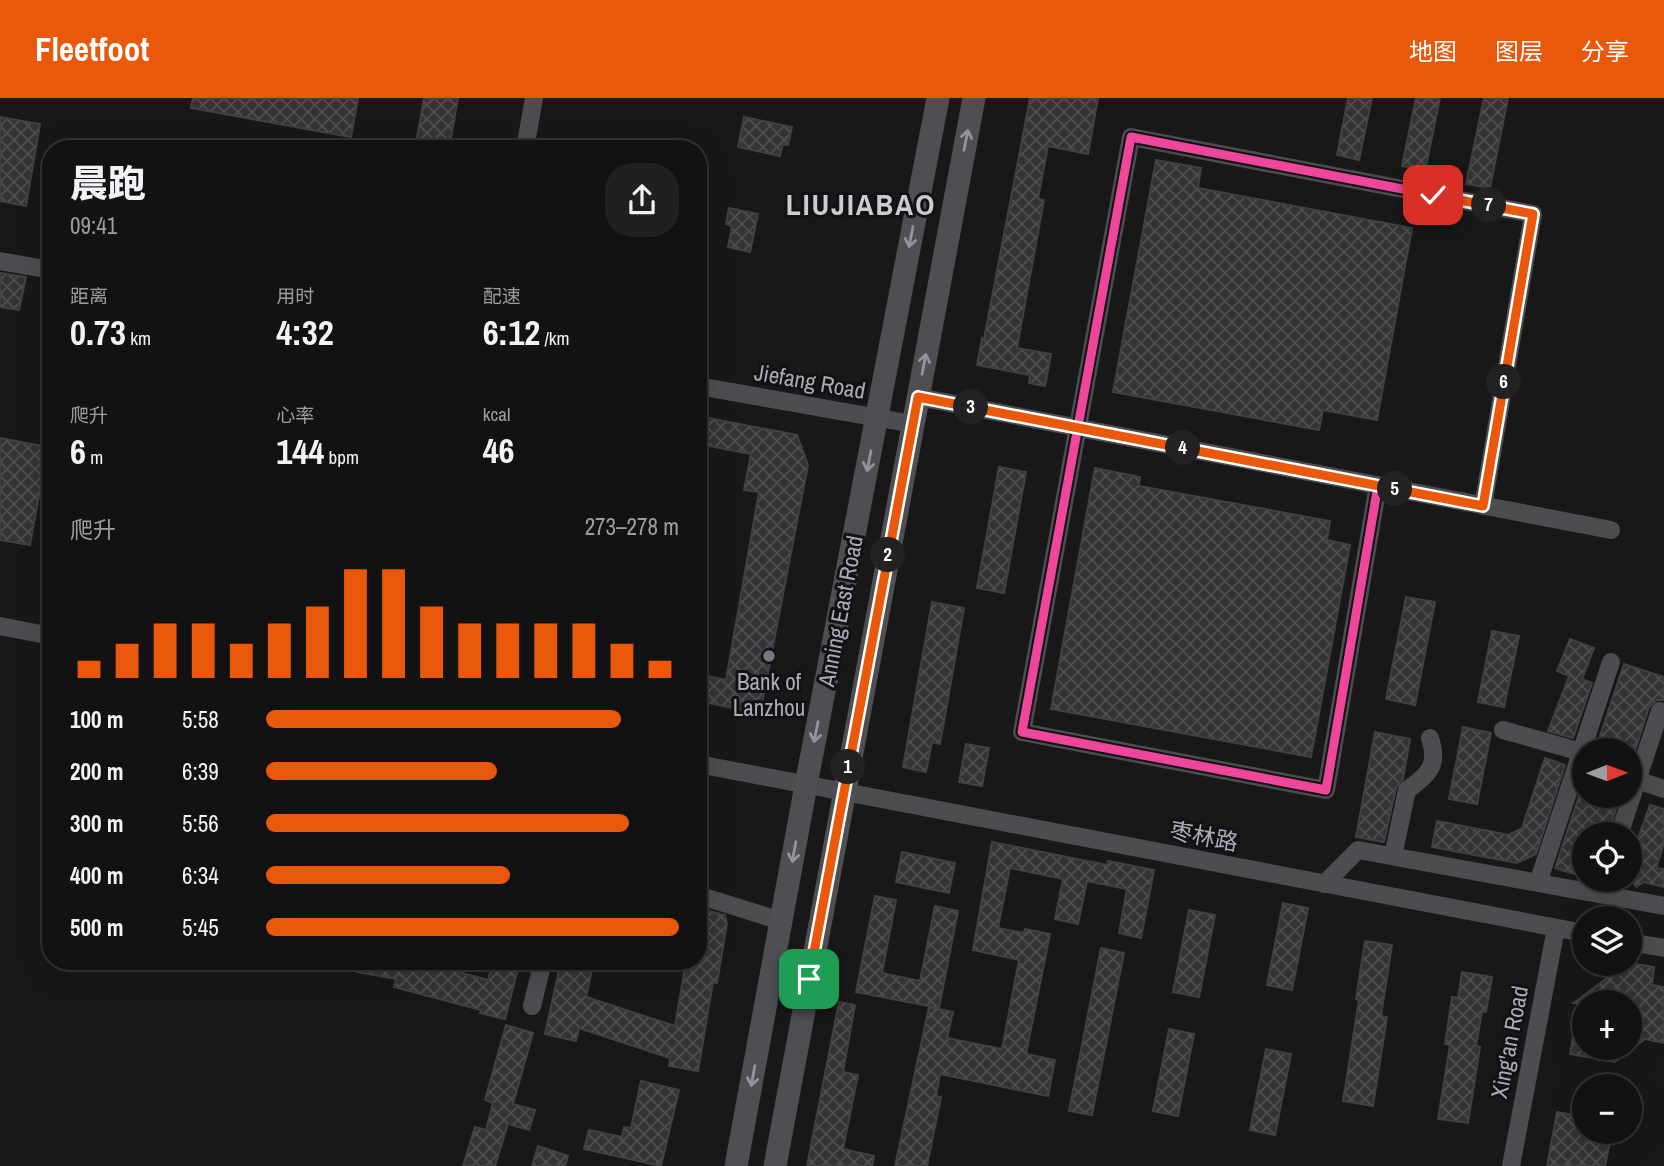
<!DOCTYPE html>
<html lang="zh">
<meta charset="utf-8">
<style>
:root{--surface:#121212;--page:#1f2020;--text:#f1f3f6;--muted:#9c9e9f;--line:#313232;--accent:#ea580c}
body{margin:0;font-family:"Archivo Narrow","Noto Sans SC",sans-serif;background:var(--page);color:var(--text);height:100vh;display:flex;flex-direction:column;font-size:26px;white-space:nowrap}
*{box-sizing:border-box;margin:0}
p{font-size:23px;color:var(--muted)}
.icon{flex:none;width:38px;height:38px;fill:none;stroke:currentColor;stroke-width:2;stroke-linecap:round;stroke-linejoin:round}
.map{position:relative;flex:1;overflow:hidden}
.side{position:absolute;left:42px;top:42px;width:665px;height:830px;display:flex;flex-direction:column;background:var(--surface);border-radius:28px;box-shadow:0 7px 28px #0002,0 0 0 2px var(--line)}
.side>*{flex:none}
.needle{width:46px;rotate:89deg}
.buttons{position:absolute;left:1572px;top:640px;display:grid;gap:14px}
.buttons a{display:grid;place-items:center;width:70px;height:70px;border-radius:50%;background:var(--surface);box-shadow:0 7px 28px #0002,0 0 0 2px var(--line);font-size:35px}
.pin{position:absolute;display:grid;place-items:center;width:60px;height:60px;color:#fff;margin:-30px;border-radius:14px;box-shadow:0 4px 10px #0006}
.km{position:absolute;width:35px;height:35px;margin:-18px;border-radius:50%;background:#222;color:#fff;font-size:19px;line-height:35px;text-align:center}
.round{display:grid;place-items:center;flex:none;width:74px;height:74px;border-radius:28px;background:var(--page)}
.head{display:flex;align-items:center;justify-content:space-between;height:119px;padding:0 28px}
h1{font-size:38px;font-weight:800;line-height:52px}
.figures{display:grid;grid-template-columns:repeat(3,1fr);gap:10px;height:119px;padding:7px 28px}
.figures div{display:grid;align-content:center}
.figures b{font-size:35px;font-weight:800}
.figures small{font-size:19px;font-weight:400}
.figures p{font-size:19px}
.chart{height:196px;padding:14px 28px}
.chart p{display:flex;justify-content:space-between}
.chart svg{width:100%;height:126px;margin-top:7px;stroke:var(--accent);stroke-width:6}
ul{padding:0 28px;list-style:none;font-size:23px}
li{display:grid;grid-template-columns:112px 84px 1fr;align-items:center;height:52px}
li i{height:18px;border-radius:9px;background:var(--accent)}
header{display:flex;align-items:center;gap:42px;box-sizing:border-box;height:98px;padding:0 35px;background:var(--accent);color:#fff}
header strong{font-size:33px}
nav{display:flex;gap:38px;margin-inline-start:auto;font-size:24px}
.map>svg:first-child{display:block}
.building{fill:url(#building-cross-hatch);stroke:#404144;stroke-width:2}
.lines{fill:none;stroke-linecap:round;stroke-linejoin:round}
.minor{stroke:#4c4d51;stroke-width:18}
.major{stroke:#4e4e53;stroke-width:23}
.cycleway-casing{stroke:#121214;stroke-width:13}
.cycleway{stroke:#ed469a;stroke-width:9}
.oneway{stroke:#92949f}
.route-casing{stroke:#fff;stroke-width:14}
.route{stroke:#ea580c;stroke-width:9}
.poi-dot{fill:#767880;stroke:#121214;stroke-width:2.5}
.labels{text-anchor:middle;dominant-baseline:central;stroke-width:6;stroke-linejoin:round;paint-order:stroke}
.street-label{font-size:23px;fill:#a9abb8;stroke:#121214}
.poi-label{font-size:23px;fill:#a9abb8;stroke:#121214}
.district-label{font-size:30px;font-weight:bold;letter-spacing:2px;fill:#cacbd4;stroke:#121214}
</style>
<header>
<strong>Fleetfoot</strong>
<nav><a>地图</a><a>图层</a><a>分享</a></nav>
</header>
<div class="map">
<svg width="1664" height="1068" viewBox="0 0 1664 1068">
<defs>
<pattern id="building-cross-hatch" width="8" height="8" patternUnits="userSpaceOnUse" patternTransform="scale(1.75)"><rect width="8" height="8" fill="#343436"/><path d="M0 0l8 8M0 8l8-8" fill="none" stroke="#4f4f51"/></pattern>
</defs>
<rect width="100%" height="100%" fill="#181818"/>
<path class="building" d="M193 0H358L351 39 191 10Z
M424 0H458L449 51H415Z
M1030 0H1098L1088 56 1048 48 1038 101 1044 102 1017 250 1051 256 1045 288 1029 285 1030 277 977 267 982 240 984 241Z
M1348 0H1372L1359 62 1337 57Z
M1416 0H1440L1425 73 1402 68Z
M1484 0H1508L1490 90 1466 86Z
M0 19 40 26 26 108 0 103Z
M744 19 792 29 788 47 783 46 780 58 738 49Z
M1156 62 1201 70 1198 90 1412 130 1377 322 1323 312 1319 332 1113 294Z
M729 110 758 116 750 154 728 149 732 128 726 126Z
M0 175 26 179 19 212 0 209Z
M698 318 797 337 808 367 762 605 748 613 698 603V576L726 582 759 394 744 392 751 356 698 346Z
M0 340 48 349 30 447 0 442Z
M999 369 1026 374 1004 495 977 490Z
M1095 370 1140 379 1139 388 1330 423 1327 442 1350 447 1311 659 1051 611Z
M1406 499 1435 504 1415 607 1386 601Z
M932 504 964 510 940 646 932 644 926 674 903 669Z
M1492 533 1519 538 1504 609 1478 604Z
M1570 541 1594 550 1582 581 1592 585 1573 640 1548 633 1569 578 1557 573Z
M1624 566 1664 579V602H1657L1649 609 1635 653H1595Z
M1463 629 1491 635 1477 706 1449 701Z
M1375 634 1410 641 1403 681 1396 690 1384 744 1356 739Z
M966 646 989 650 982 688 959 684Z
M1545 660 1565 667 1536 756 1517 765 1432 749 1437 723 1509 737 1522 730Z
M1584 683V698H1620L1608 737H1584V779L1555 770Z
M1650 707 1664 711V745L1656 770 1664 771V789L1644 784 1636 789 1629 776V765Z
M992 744 1107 767 1108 763 1154 772 1141 840 1119 835 1127 791 1087 783 1078 826 1055 821 1063 781 1010 770 998 830 1024 835 1025 831 1050 836 1026 956 1055 962 1048 998 940 976 936 998 941 999 927 1068H895L929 909 953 914 947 940 1002 951 1019 862 973 852Z
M902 754 955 765 949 795 896 784Z
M875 798 896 802 882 875 920 883 935 808 958 813 939 910 856 894Z
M1283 805 1308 810 1292 892 1267 887Z
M698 810 725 817 727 825 717 885 713 884 698 973 669 968 670 960 579 930 576 943 545 936 561 863H594L586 899 675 928 686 863H698Z
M1189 812 1215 817 1199 899 1173 894Z
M1365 843 1392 847 1381 918 1387 919 1373 1008 1343 1003 1359 902 1356 901Z
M1101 850 1124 855 1092 1017 1069 1013Z
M359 863H419L488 882 493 863H520L505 921 480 915 481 912 394 889 396 881 357 874Z
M1629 865 1654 869 1652 887 1664 889V945L1645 941 1615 964 1570 956 1578 911H1584V950H1629V905H1574L1611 877 1613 866Z
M1462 874 1492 879 1486 914H1482L1476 948 1480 949 1468 1025 1438 1021 1450 947 1445 946 1452 899 1458 900Z
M839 904 855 907 843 974 858 977 843 1051 874 1058 872 1068H807Z
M506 927 533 935 513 1006 535 1012 529 1032 508 1026 495 1068H463L475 1029 486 1032 493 1005 485 1002Z
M1169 931 1194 936 1178 1018 1153 1013Z
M1266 951 1291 956 1275 1037 1250 1032Z
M641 983 679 992 661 1068 584 1051 589 1032 622 1039 624 1029 631 1030Z
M1557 1014 1584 1019V1034H1612L1605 1068H1547Z
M538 1048 568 1058 565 1068H532Z"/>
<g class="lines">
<path class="minor" d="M525 51 534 0
M0 163 51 172
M698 288 913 326
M918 299 1611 432
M1378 387 1326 692 1022 634 1131 39 1533 116 1483 408
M0 528 51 538
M1503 632 1581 654
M698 666 1584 835
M1637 682 1664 691
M1619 737 1660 613
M1393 758 1407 692C1429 677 1439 667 1430 640
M1538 785 1611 564
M1324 786 1358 752 1664 808
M698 797 781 823
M1629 844 1664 850
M532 908 543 863
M1511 1068 1556 830"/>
<path class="major" d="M736 1068 806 687 938 0
M775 1068 974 0"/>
<g class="cycleway-casing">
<path id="cycleway" d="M1378 387 1326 692 1022 634 1131 39 1533 116 1483 408"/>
</g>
<use href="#cycleway" class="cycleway"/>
</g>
<defs><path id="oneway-shaft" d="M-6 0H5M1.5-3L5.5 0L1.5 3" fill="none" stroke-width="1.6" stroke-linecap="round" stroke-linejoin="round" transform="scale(1.75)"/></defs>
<g class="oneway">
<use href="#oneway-shaft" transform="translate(966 42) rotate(-79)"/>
<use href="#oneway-shaft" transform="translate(911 139) rotate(101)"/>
<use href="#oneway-shaft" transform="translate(924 266) rotate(-79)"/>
<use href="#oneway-shaft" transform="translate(869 363) rotate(101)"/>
<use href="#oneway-shaft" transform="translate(816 634) rotate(101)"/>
<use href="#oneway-shaft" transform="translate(794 754) rotate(100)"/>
<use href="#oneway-shaft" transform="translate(753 978) rotate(100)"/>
</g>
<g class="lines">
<g class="route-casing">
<path id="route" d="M809 881 918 299 1483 408 1533 116 1433 97"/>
</g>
<use href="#route" class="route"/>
</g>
<circle class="poi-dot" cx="769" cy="558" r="7"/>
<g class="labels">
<g class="street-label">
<text transform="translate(810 283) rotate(10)">Jiefang Road</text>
<text transform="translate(840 513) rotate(-79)">Anning East Road</text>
<text transform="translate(1204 738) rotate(11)">枣林路</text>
<text transform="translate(1509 944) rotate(-79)">Xing'an Road</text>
</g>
<g class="poi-label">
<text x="769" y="583">Bank of<tspan x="769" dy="26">Lanzhou</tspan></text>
</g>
<g class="district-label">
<text x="861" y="106">LIUJIABAO</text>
</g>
</g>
</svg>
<div class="buttons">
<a><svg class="needle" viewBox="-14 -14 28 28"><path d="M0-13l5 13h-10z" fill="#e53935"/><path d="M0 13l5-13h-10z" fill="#9c9e9f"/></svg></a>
<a><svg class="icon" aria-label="locate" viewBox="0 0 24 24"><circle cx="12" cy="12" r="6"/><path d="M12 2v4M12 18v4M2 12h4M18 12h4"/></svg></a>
<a><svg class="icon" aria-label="layers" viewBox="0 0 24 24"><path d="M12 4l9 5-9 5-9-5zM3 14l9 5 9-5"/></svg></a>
<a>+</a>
<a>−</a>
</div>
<div class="pin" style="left:809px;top:881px;background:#1e9e55"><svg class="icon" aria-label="arrive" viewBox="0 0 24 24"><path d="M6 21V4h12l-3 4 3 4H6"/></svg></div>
<div class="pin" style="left:1433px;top:97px;background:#d93025"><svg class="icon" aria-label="check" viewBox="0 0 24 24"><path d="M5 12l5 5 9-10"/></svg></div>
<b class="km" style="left:848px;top:669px">1</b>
<b class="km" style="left:888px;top:457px">2</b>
<b class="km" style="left:971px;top:309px">3</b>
<b class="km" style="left:1183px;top:350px">4</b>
<b class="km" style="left:1395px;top:391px">5</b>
<b class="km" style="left:1504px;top:284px">6</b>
<b class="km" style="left:1489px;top:107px">7</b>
<section class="side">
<div class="head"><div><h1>晨跑</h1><p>09:41</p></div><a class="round"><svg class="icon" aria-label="share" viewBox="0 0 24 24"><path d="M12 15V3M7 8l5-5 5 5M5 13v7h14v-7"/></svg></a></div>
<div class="figures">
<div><p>距离</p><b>0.73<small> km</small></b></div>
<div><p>用时</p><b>4:32</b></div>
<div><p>配速</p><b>6:12<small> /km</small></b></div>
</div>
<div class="figures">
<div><p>爬升</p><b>6<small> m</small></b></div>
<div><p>心率</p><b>144<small> bpm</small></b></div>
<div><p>kcal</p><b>46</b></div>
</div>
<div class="chart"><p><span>爬升</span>273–278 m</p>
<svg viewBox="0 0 160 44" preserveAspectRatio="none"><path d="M5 44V38M15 44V32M25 44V25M35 44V25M45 44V32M55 44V25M65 44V19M75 44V6M85 44V6M95 44V19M105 44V25M115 44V25M125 44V25M135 44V25M145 44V32M155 44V38"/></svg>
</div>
<ul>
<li><b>100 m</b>5:58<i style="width:86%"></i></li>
<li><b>200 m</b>6:39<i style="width:56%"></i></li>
<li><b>300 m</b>5:56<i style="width:88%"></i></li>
<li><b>400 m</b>6:34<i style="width:59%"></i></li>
<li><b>500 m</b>5:45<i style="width:100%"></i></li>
</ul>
</section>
</div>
